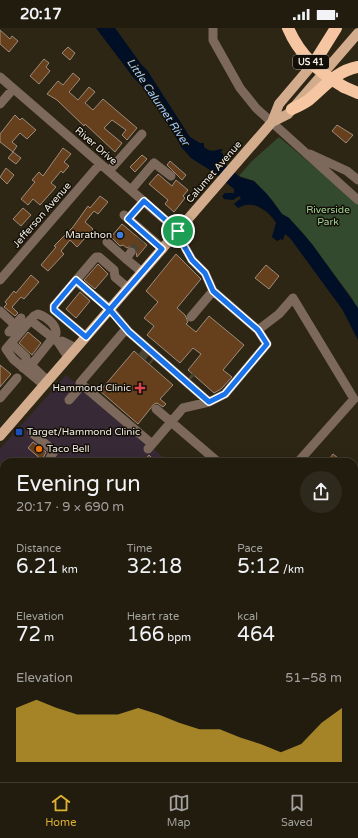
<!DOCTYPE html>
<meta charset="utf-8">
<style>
:root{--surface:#221c0f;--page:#2e291d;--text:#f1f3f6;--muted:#a2a19e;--line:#3f3a2f;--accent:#ddb133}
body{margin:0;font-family:"Varela Round",sans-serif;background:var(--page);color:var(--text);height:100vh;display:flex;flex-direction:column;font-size:15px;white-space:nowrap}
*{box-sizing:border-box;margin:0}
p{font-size:13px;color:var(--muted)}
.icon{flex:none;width:22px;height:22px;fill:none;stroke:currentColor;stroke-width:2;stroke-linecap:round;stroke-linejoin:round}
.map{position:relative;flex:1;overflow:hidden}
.side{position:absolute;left:0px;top:430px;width:358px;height:324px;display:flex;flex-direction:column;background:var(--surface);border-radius:12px 12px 0 0;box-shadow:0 4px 16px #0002,0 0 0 1px var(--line)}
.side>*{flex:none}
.pin{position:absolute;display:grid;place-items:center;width:34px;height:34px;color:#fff;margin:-17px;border:2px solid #fff;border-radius:50%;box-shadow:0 1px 4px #0007}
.round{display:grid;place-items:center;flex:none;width:42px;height:42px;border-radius:21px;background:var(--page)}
.overview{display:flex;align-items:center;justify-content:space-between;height:68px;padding:0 16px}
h1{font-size:22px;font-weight:600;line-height:30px}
.figures{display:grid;grid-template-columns:repeat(3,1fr);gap:6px;height:68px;padding:4px 16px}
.figures div{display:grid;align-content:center}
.figures b{font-size:20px;font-weight:600}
.figures small{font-size:11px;font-weight:400}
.figures p{font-size:11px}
.chart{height:112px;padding:8px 16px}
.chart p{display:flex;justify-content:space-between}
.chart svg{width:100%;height:72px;margin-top:4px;fill:var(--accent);opacity:.7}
.status{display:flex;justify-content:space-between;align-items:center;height:28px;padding:0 20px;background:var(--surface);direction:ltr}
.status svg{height:11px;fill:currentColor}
.dock{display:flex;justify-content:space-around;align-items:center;height:56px;border-top:1px solid var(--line);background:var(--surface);font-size:11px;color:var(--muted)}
.dock a{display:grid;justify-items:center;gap:2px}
.dock .on{color:var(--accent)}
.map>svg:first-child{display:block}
.commercial{fill:#372936}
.green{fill:#334a2f}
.water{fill:#000e26}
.building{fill:#66401c;stroke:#9e8b7c}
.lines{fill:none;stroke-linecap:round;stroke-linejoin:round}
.minor-tunnel{stroke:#4b4433;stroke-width:9;stroke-dasharray:9 4.5;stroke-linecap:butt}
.minor{stroke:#7c695b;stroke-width:9}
.major{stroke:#d2ac8d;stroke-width:10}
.highway{stroke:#f5c6a1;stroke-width:12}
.highway-bridge{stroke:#f5c6a1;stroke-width:12}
.route-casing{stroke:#fff;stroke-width:8}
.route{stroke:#1a73e8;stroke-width:5}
.shop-dot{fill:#3f7fe0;stroke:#130f08;stroke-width:1.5}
.health-dot{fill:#e0444e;stroke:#130f08;stroke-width:1.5}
.transit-dot{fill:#1a4fb4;stroke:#130f08;stroke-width:1.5}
.food-dot{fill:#e8710a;stroke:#130f08;stroke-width:1.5}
.labels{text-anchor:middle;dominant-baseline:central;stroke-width:3;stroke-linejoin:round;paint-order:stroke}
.shield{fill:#130f08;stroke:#aeaaa0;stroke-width:1}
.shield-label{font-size:9px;font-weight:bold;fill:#f1ece1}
.street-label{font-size:10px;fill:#f1ece1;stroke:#130f08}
.park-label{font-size:10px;fill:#a1d595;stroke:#130f08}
.poi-label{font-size:10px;fill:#f1ece1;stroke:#130f08;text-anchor:end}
.water-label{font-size:11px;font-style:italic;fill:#a1cdfd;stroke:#130f08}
</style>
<div class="status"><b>20:17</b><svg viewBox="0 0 49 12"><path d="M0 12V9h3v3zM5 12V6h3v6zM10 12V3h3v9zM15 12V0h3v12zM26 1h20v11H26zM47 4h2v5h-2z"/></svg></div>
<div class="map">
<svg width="358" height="754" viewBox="0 0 358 754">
<rect width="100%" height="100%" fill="#2e2614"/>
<path class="commercial" d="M66 347 169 434H4V671L0 667V421Z"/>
<path class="green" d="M279 109 358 175V282L352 270 304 206 289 190 282 186 273 173 254 153 239 148 251 134Z"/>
<path class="water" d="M96 0H115L141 36 147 42 190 109 200 115H204V119C212 126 216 121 223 121L221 124 223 126V135L240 149 254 153 267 166 282 186 289 190 312 216 358 280V312L342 281 290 210 285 206 283 212 281 211 277 213 272 209 276 195C271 186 258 175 247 177 243 177 241 179 238 180L234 176 241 170 239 168 233 172 224 171 222 168 225 165H234V161L213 144 191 130 182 120 153 70 133 49Z"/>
<path class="building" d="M0 2 10 11 12 8 18 13 9 24 0 16Z
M68 19 75 25 70 32 62 25Z
M44 31 49 35 46 39 50 43 39 56 30 48Z
M73 45 80 51 69 64 78 72 89 59 95 64 85 75 93 82 103 71 137 100 127 112 122 107 126 102 112 92 104 100 122 115 115 124 85 96 84 98 57 72 47 66 58 53 63 57Z
M15 87 20 92 22 90 36 102 27 111 20 105 12 114 17 118 13 124 0 114V106Z
M337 97 353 107 346 115 332 103Z
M63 120 71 126 64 134 69 138 63 145 61 143 51 155 56 159 40 177 33 171 28 177 21 171 35 154 32 152 39 144 43 148Z
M13 124 21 130 16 136 8 130Z
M142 127 147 131 135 144 130 139Z
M170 133 186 147 182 152 167 137Z
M6 140 14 147 7 156 0 149Z
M158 146 172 158 176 152 188 162 183 168 185 170 174 184 165 176 168 172 149 156Z
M100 168 108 174 98 186 94 183 85 194 93 201 77 219 70 212 61 223 64 226 48 243 41 237 56 219 54 218 73 199 88 178 90 180Z
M23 180 31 187 21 198 13 191Z
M122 196 147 217 137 229 135 219 131 218 127 220 123 217 120 218 111 209Z
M176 226 201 251 177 280 185 287 188 294 186 296 196 304 209 288 244 317 223 342 232 349 221 361 214 365 188 342 201 326 193 320 180 335 147 307 154 298 144 290 158 274 146 263Z
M98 236 108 246 95 261 84 252Z
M266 237 279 248 269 261 255 250Z
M31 247 39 254 24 271 21 269 12 279 18 285 15 288 4 279 7 276 5 274 14 263 16 265Z
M80 264 90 273 76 290 66 281Z
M28 304 41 315 32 327 19 315Z
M134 323 173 357 160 371 166 376 163 379 157 375 154 376 138 396 100 363Z
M0 337 11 346 0 359Z
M33 414 46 424 42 432 28 420Z
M333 426 343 434H327Z
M149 427 156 434H143Z"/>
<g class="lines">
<path class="minor-tunnel" d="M131 224 141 212
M141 323 153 333
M190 348 192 350"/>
<path class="minor" d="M213 0V12L240 60 256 80 358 172
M0 49 178 203
M0 76 13 61
M310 126 347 143 358 152
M109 143 142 106
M131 162 154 135 171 148
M124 187 163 221
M128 191 144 173
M175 207 183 216 192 232 205 245 213 263 258 302 279 286 293 270 354 371 298 434
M107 214 126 231
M131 224 126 231 142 244
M0 252 100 136
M76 253 110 281 129 304 209 374
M0 283 15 297
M191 289 213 263
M30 292 58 314 68 329
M126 301 80 355 152 416
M9 304 21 290
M86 309 54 282V278L96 229H99L114 242 115 249 128 260
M58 314 62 313 76 320
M11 315 26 329V337L23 340
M44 357 13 331 6 321 34 288 38 286C47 289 57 297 56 306L32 336V338L48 353
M0 370 17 350
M69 372 82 357
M156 381 218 434
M32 405 54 423 48 434
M148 421 183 380 209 374 225 366 267 316 258 302
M0 464 3 471 0 475
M354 614 358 631
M0 675 4 678
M354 689 358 684
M89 750 93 754
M4 754 8 750
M169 754 173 750
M299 754 302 750"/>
<path class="major" d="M272 94 288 86 358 5
M0 408 272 94 279 76 318 30"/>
<path class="highway" d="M316 32 336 0
M344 59 358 65
M292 81C298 78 306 75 311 70 327 56 337 43 358 39"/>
<path class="highway-bridge" d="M288 0C299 26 319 45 344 59"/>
</g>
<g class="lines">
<g class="route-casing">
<path id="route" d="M178 203 144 173 128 191 162 221C137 250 112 279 86 309L54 282V278L76 252 110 282 129 304 209 374 225 366 267 316 258 302 213 263 205 245 192 232 183 216 174 207 178 203"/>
</g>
<use href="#route" class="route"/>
</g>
<circle class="shop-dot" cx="120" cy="207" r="4"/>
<path class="health-dot" d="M138 354h4v4h4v4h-4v4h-4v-4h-4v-4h4z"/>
<rect class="transit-dot" x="15" y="400" width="8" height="8" rx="2"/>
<circle class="food-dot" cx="39" cy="421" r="4"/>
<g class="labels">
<rect class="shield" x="293" y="27" width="36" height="14" rx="3"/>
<g class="shield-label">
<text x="311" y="34">US 41</text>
</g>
<g class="street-label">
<text transform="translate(96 118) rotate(41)">River Drive</text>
<text transform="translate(214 144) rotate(-49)">Calumet Avenue</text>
<text transform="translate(42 187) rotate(-49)">Jefferson Avenue</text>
</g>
<g class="park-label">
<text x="328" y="182">Riverside<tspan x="328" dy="12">Park</tspan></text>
</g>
<g class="poi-label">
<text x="112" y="207">Marathon</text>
<text x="131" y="360">Hammond Clinic</text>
<text x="27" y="404" text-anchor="start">Target/Hammond Clinic</text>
<text x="47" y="421" text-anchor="start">Taco Bell</text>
</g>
<g class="water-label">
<text transform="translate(158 74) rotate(56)">Little Calumet River</text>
</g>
</g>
</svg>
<div class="pin" style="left:178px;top:203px;background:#1e9e55"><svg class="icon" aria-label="arrive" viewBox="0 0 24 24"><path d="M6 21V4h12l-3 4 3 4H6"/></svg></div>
<section class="side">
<div class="overview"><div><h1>Evening run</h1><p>20:17 · 9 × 690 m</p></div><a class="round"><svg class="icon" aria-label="share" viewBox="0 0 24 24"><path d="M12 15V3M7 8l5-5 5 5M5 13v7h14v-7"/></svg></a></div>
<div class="figures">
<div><p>Distance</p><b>6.21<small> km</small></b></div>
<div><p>Time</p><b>32:18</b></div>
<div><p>Pace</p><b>5:12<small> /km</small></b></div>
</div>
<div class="figures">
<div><p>Elevation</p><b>72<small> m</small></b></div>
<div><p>Heart rate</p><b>166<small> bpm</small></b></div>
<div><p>kcal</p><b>464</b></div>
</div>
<div class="chart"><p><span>Elevation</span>51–58 m</p>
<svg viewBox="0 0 160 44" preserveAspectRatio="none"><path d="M0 44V11L10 6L20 11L30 15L40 15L50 15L60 11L70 15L80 20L90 24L100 24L110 29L120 33L130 38L140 33L150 20L160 11V44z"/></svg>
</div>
</section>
</div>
<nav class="dock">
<a class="on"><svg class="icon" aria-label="home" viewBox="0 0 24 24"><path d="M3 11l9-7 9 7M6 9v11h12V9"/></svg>Home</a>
<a><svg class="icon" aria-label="map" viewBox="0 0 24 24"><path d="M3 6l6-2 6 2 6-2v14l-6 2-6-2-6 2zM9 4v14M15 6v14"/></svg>Map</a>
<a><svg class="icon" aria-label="saved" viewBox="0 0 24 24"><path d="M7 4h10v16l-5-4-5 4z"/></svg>Saved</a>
</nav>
